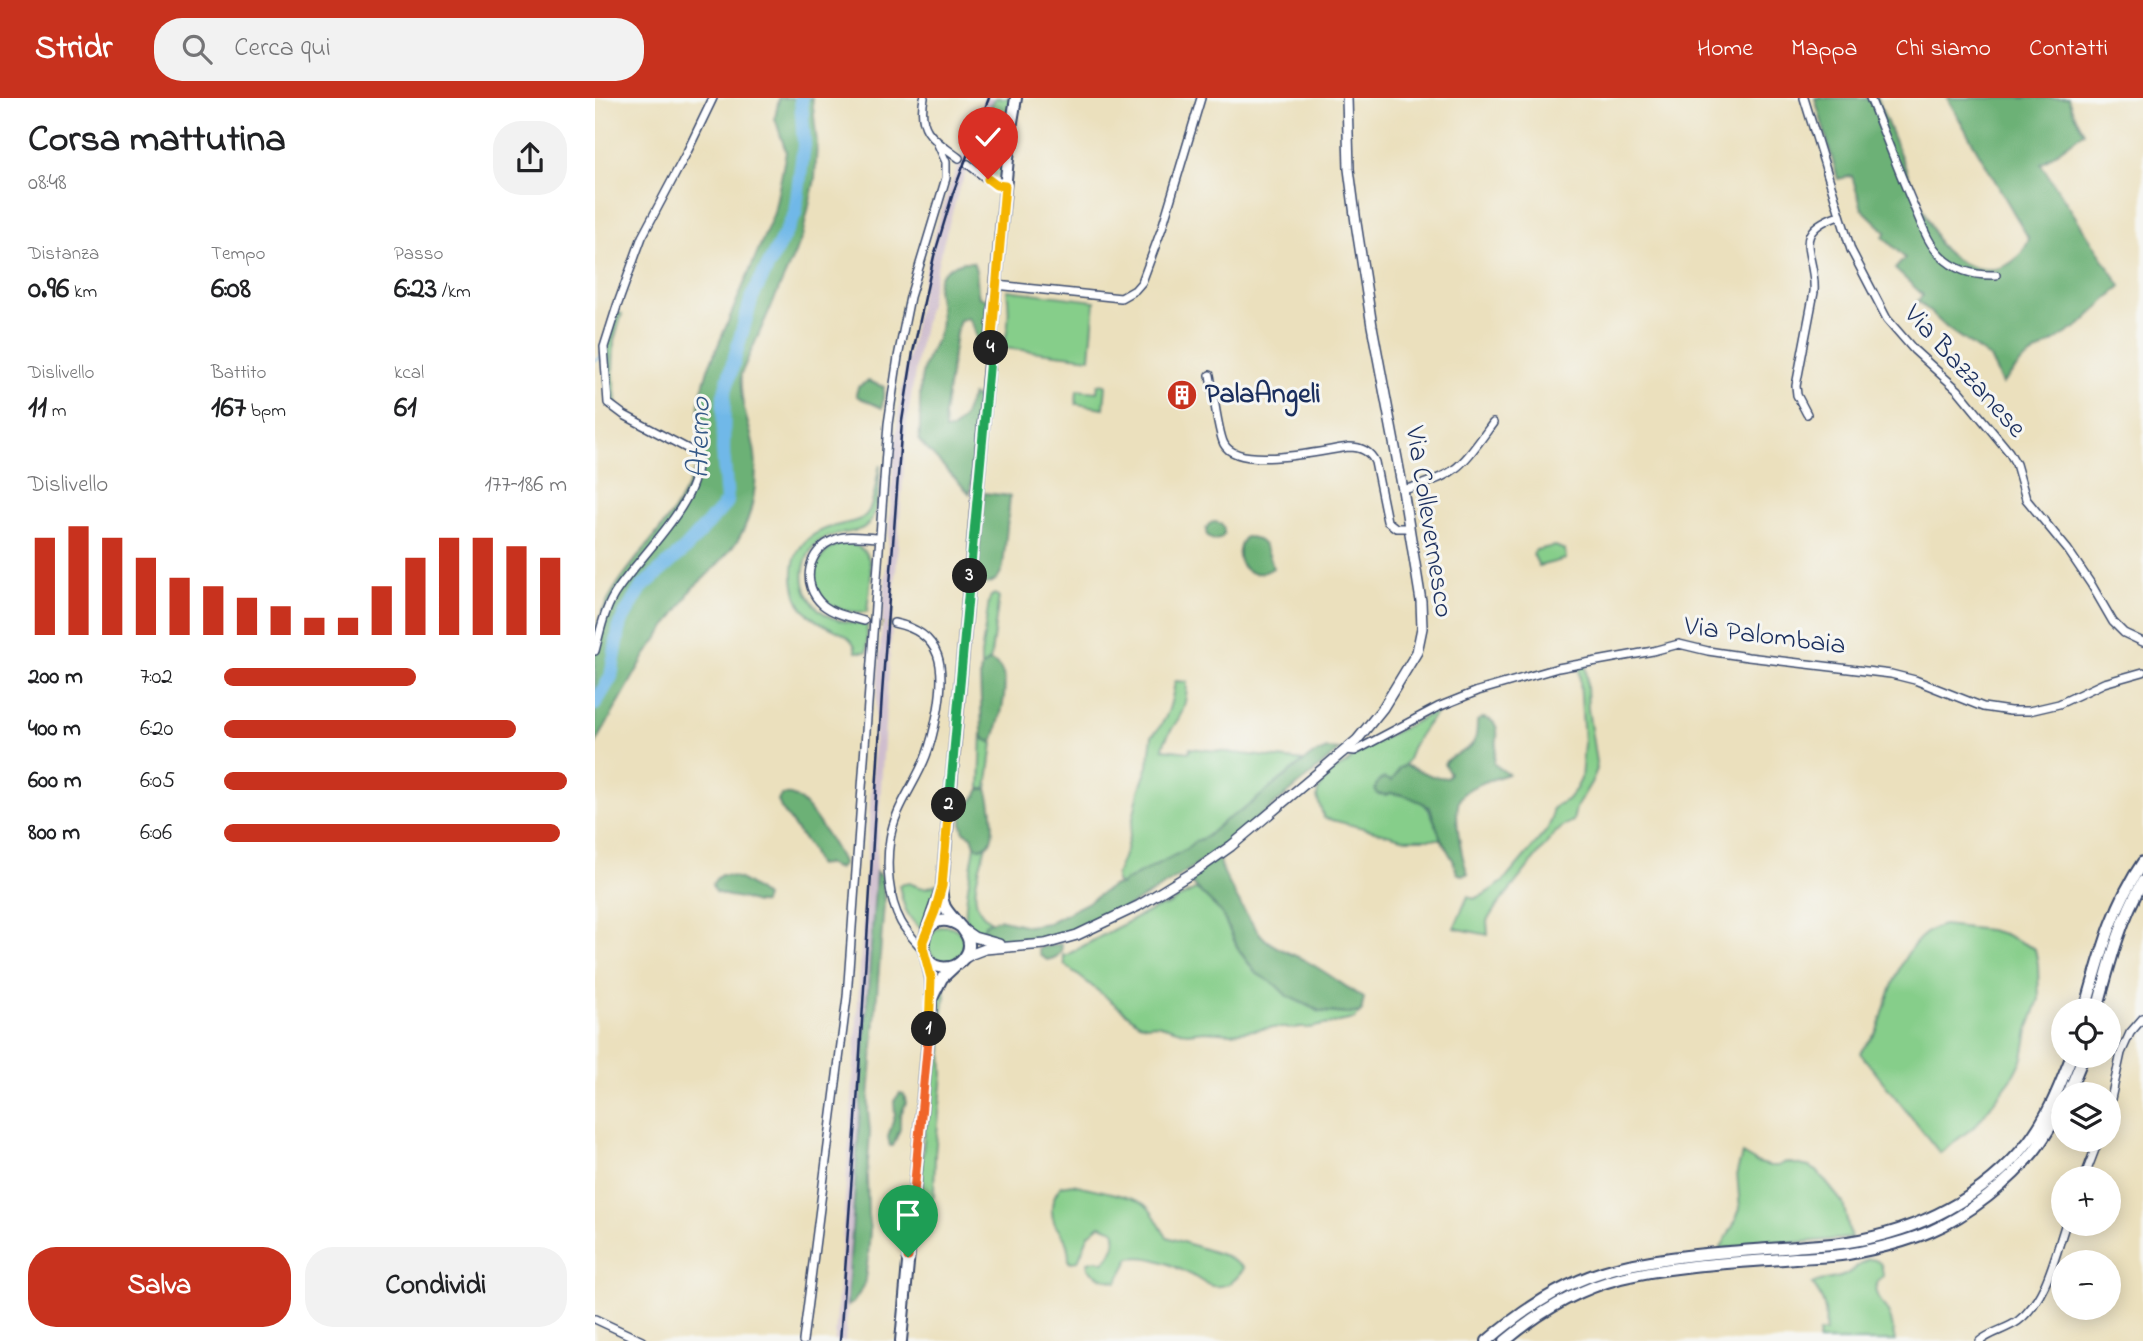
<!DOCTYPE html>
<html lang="it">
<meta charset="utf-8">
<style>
:root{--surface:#fff;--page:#f2f2f2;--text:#202124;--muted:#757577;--accent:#c8321e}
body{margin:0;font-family:"Indie Flower",sans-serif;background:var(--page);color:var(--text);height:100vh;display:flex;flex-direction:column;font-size:26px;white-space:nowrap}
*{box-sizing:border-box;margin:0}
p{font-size:23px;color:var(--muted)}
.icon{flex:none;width:38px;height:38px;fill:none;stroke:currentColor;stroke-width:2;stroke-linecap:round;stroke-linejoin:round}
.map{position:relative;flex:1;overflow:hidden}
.panel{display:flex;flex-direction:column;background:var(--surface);width:595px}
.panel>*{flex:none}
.tools{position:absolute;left:1456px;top:900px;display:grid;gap:14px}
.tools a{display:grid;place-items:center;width:70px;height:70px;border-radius:50%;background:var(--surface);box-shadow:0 4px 18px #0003;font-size:35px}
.pin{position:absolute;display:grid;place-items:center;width:60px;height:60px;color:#fff;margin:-72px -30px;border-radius:50% 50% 50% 0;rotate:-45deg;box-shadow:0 0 7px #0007}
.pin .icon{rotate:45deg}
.km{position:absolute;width:35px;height:35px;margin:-18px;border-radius:50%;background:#222;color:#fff;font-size:19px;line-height:35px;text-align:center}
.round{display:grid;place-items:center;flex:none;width:74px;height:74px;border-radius:28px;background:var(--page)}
.summary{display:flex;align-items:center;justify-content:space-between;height:119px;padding:0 28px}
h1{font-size:38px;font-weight:700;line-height:52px}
.figures{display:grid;grid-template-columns:repeat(3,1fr);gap:10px;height:119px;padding:7px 28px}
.figures div{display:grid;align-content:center}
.figures b{font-size:30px;font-weight:700}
.figures small{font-size:19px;font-weight:400}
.figures p{font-size:19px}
.chart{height:196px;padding:14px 28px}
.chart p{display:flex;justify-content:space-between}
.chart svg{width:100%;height:126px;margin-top:7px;stroke:var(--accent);stroke-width:6}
.primary-button{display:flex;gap:14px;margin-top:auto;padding:14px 28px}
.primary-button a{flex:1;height:80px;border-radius:28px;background:var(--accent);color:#fff;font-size:28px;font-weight:700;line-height:80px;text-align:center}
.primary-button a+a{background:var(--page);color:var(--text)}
ul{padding:0 28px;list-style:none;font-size:23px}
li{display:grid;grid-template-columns:112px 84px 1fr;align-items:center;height:52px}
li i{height:18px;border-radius:9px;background:var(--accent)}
header{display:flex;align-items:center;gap:42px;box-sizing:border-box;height:98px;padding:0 35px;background:var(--accent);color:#fff}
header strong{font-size:33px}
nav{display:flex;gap:38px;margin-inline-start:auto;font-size:24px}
.search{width:490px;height:63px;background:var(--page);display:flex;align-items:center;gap:18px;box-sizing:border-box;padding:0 24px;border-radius:28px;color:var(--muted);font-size:26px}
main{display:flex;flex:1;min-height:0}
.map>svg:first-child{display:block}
.industrial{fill:#cfbdce}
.green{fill:#86ce8a;stroke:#507e74;stroke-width:2}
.forest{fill:#6cb176;stroke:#44706a;stroke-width:2}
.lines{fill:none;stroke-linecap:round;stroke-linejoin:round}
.stream{stroke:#6fb8e8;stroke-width:2.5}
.river{stroke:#6fb8e8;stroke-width:14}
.minor-tunnel{stroke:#c1bdaa;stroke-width:7;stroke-dasharray:7 3.5;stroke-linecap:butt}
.minor-casing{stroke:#3a4a6c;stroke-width:10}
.tertiary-casing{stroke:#3a4a6c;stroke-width:12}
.primary-casing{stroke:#3a4a6c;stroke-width:14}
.trunk-casing{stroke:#3a4a6c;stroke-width:14}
.minor{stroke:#fff;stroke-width:7}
.tertiary{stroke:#fff;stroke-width:9}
.primary{stroke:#fff;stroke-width:10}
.trunk{stroke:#fff;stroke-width:10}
.rail{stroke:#1b2f5e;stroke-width:2.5}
.split-1-casing{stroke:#fff;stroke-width:14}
.split-2-casing{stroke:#fff;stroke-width:14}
.split-3-casing{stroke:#fff;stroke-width:14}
.split-4-casing{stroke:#fff;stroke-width:14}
.split-5-casing{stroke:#fff;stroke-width:14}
.split-1{stroke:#f0652b;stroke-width:9}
.split-2{stroke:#f5b400;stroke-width:9}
.split-3{stroke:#22a559;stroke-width:9}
.split-4{stroke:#22a559;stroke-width:9}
.split-5{stroke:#f5b400;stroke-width:9}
.labels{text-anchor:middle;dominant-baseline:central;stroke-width:6;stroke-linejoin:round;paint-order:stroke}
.street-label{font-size:28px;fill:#1b2f5e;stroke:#f6f6f2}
.poi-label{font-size:28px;font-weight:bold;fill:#1b2f5e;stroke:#f6f6f2;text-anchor:start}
.water-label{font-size:30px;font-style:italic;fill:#345887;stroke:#f6f6f2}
</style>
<header>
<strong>Stridr</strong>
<div class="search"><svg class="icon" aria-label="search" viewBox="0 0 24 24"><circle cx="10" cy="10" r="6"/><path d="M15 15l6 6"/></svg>Cerca qui</div>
<nav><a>Home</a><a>Mappa</a><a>Chi siamo</a><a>Contatti</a></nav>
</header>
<main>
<section class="panel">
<div class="summary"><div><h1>Corsa mattutina</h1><p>08:48</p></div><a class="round"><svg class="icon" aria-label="share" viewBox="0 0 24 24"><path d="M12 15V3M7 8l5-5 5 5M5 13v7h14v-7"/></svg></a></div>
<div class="figures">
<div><p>Distanza</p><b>0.96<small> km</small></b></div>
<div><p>Tempo</p><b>6:08</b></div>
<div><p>Passo</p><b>6:23<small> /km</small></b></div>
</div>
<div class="figures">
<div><p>Dislivello</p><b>11<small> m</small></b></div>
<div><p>Battito</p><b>167<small> bpm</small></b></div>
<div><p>kcal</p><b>61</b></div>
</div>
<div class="chart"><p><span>Dislivello</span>177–186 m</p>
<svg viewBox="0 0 160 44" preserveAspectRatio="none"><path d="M5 44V10M15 44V6M25 44V10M35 44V17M45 44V24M55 44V27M65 44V31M75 44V34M85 44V38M95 44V38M105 44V27M115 44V17M125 44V10M135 44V10M145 44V13M155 44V17"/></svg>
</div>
<ul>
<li><b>200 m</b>7:02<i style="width:56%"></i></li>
<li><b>400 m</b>6:20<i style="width:85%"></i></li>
<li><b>600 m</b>6:05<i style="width:100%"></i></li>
<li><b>800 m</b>6:06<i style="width:98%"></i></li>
</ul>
<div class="primary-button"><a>Salva</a><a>Condividi</a></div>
</section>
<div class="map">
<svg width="1548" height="1243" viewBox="0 0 1548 1243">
<rect width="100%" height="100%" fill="#f6f6f2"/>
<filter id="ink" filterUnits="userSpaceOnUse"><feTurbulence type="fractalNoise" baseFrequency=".0143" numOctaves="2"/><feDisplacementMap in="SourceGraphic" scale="14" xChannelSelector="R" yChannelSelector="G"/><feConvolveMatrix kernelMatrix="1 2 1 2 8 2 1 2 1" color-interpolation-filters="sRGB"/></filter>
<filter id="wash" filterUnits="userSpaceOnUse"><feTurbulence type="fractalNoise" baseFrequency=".00686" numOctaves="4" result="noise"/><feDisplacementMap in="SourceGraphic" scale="28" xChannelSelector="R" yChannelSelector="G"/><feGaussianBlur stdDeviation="1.57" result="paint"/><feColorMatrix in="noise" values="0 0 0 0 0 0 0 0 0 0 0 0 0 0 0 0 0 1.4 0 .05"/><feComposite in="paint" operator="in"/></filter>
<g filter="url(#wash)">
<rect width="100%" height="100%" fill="#ebe0bd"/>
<path class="industrial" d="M389 0H399L362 97 344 160 323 255 312 323 292 596 250 1243H240L256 1020 282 596 300 349 306 296 329 179 342 128 353 94Z"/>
<path class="green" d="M400 0H419L409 73 404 79 383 67 401 24 391 18Z
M412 192 500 203 495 260 408 250C414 230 415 214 412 192Z
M23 214 27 216 19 242 18 271 22 313 15 308 12 246Z
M503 286 511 287 509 310 481 306 482 292 502 294Z
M285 367C283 384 285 411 274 425 259 443 221 425 210 466 207 477 208 487 213 497 225 521 247 524 272 527V554H261C259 525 206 536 199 488 193 454 211 434 244 427 254 424 267 424 273 414 280 404 281 380 285 367Z
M247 445C288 447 274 486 272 514 261 514 250 514 239 509 209 493 217 454 247 445Z
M960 448 970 452 971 461 944 468 938 456 941 452Z
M400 496 404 499 395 563 386 570V557L394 503 396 498Z
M991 567 993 611 1002 671 997 683 981 710 978 723 970 727 960 735 899 812 892 823 893 837 859 830 873 798 879 801 888 797 908 784 952 732 957 721V712L962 707 972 702 981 691 986 681 989 645 984 568Z
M580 583 592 584C592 594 591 604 587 614 582 626 569 638 568 651L594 654 595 650 709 663 648 712 629 723 611 739 599 744 590 752 530 783 525 787 521 784V777L531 752 544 693 553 668 557 638C573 622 577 605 580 583Z
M848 610C834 621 825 634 817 650 815 655 814 662 810 666 803 676 797 681 796 695 834 701 834 708 846 741H811L729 720 722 699 723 693 733 675 751 666 760 657 786 641Z
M387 633 388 640 398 645 392 691H385Z
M380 747 385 750 391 747C385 772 368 807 396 823L390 826 388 833 390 836C382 833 376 832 372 824 367 811 378 763 380 747Z
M314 785C325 790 330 792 341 786L339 803 328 832C311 820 308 807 304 787Z
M602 791 626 814 644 853 661 875 681 887 692 898 725 914 752 916 766 914 759 921 714 930H675L636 935 610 933 592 935 562 926 552 927 544 925 470 867 468 857 470 858 521 830 561 810 573 807 584 800Z
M1348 827 1394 832 1409 836 1440 851 1443 866 1444 901 1433 932 1428 960 1420 976 1381 1027 1345 1055 1265 955C1270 946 1278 941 1282 932 1286 924 1288 914 1291 905 1301 876 1315 836 1348 827Z
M333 846a18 18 0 1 1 36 0a18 18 0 1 1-36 0Z
M348 885 350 898 346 926 348 977 340 1056 339 1097 334 1109 322 1119 340 916 343 900Z
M1147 1056 1161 1064 1175 1068H1183L1191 1064 1214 1069 1222 1073 1248 1105 1256 1140 1125 1151 1138 1128 1145 1111 1142 1074Z
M478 1086C495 1091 536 1097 549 1106 560 1114 564 1129 572 1139L631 1158 649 1170C642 1182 633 1190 618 1188 611 1187 604 1181 598 1178 580 1168 556 1156 535 1160L522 1184C510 1182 502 1178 493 1171V1164L501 1162 509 1164C518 1155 523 1144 519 1132L505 1127 494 1136 483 1163 474 1164C474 1156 473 1148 470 1141 467 1136 462 1131 460 1126 454 1112 457 1099 466 1088Z
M1274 1161C1286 1162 1287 1166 1288 1178 1270 1194 1289 1202 1295 1219 1298 1226 1298 1235 1300 1243H1223L1224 1234H1230C1232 1214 1230 1201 1217 1186 1227 1180 1238 1183 1250 1177 1258 1173 1265 1165 1274 1161Z"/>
<path class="forest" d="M184 0H217L222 45 220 81 207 139 146 276C144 310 156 326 160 356 163 383 158 417 144 440 136 453 123 466 112 477 103 487 96 487 91 501L50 558 0 647V537C12 479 65 443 91 392 98 377 105 362 106 346 107 333 103 320 104 308 105 295 110 283 113 271L179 115 191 54 180 20Z
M1220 0H1282L1315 81 1344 146C1369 177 1418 184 1434 141L1352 0H1473L1478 14 1489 34 1446 66 1526 188 1485 227 1428 263 1407 286 1395 260 1353 231 1323 203 1328 197 1300 171 1310 160 1288 139 1291 134 1267 111 1257 78 1243 81Z
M369 164H378C384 175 381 187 384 199L393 202 389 258C378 247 384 231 373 220L365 222 361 235 349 317 350 332 358 331 368 320 377 297 384 301 375 396 324 343C327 320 322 295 328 272 331 258 342 246 345 231 351 203 324 176 369 164Z
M273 283 289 289 287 310 263 299 261 296 263 289Z
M389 395 415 398 408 469C403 484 396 487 381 486Z
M611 433a9 9 0 1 1 18 0a9 9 0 1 1-18 0Z
M650 439C669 438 674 454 678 470 653 487 633 460 650 439Z
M395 563C400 565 405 568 407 574 415 590 403 628 398 645L388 640 387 633 385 577 386 570Z
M887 620C912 621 899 650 899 666L913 676C900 681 878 686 868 696 855 709 867 760 873 776L866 777 862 775 858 762 846 741 835 710 828 705 809 697 796 695 791 697 782 696 780 691 783 683 789 680 797 683 804 670 810 667 837 678 852 680 855 675 849 666C856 654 875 656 880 641 882 636 882 629 882 623Z
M732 651 745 652C669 715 600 778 509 820 483 832 457 843 428 844 414 844 397 843 388 833L390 826 404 821 433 828 453 825 492 805 517 788 525 787 530 783 590 752 599 744 611 739 629 723 648 712 717 657Z
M385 691H392C396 702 401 734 395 744 393 747 389 749 385 750L380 747 377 738 369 734C361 715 378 707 385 691Z
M187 697C191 697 195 696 198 698 213 703 241 751 248 766L243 771 232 766 222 767 216 752 186 710 183 702Z
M623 760C629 779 656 828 670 841 682 852 699 856 713 864 733 875 750 889 769 900L766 914 752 916 725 913 692 898 681 887 661 875 644 852 626 814 592 781Z
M281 774 288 780 289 806 273 1013 275 1034 272 1079 273 1117 275 1132 273 1160 269 1188 258 1205 252 1208Z
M126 777C144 777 157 788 170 799L168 805C158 807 154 801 145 800 136 798 129 798 121 794L117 787 121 781Z
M467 846C467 856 462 860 452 862L445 857 443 850Z
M305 995 309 996 311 1005 305 1018V1031L298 1048H295L293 1039 300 1017 299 1003Z"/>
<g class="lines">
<path class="stream" d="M0 262 6 259"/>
<path class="river" d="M0 606 16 579 25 526 46 490 91 450 132 404 128 352 129 297 157 199 200 116 209 47 206 0"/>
</g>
</g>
<g filter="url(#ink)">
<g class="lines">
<path class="minor-tunnel" d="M269 523 299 525"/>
<g class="minor-casing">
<path id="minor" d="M329 0C322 34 340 42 364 60
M1209 0 1256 152 1292 221 1319 252 1363 292 1414 354 1421 366 1431 401 1473 452 1496 486 1518 524 1529 535 1548 544
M1275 0C1290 37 1304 74 1320 111 1327 127 1333 146 1346 158 1361 173 1380 178 1401 177
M373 66 397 85 410 88
M401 187 526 200 540 192 547 184 567 130 606 0
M615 277C618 292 623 335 629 346 643 373 729 352 754 349 766 349 775 353 780 364L792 423 801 430H814
M1212 316 1202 297 1201 288 1219 194C1222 156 1192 135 1244 117
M808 392C863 377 865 370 898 325
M269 523C255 519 239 516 228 507 205 487 212 451 241 441 254 436 271 440 284 440
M299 525C349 535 350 571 343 612 340 627 337 643 331 658 320 687 300 709 295 741 291 767 293 800 306 824 312 835 321 843 329 853
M0 553C5 533 9 514 19 497 42 459 105 407 102 360L95 352 29 317 13 305 9 249 22 208 47 139 92 54 118 0
M751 652 760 653 843 609 883 593 963 570 1058 553 1084 546 1113 553 1153 559 1296 576 1320 582 1388 609 1415 613H1434L1464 606 1509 585 1548 574
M1514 1010 1526 955 1535 935 1548 920
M1489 1080 1504 1041
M0 1221 47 1243
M208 1243 252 899 293 326 303 259 315 199 351 80V64L341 42
M1385 1243C1396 1234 1412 1231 1423 1223 1452 1201 1460 1157 1471 1125"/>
</g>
<g class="tertiary-casing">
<path id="tertiary" d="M369 832 379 839 404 846
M368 861 377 856 390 851 450 846 482 837 543 808 602 772 636 748 762 642 788 610 822 554 827 530 826 503 808 392 777 228 761 125 754 71 752 0"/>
</g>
<g class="primary-casing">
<path id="primary" d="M366 829C325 801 313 876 355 869 360 868 365 865 369 860 385 840 359 825 350 809 347 802 346 795 347 788L406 132 416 30 421 0
M332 831 345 794
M338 898 347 880 361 867
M306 1243 336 908V880L331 859"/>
</g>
<g class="trunk-casing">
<path id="trunk" d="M1490 912C1505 860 1517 809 1548 764
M1502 912C1514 867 1525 823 1548 783
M1473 996 1489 957
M892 1243C929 1211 973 1182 1021 1170 1079 1156 1140 1154 1200 1149 1217 1147 1236 1147 1253 1144 1324 1133 1389 1100 1434 1043 1454 1017 1465 987 1477 957
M910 1243C943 1215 983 1191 1026 1180 1083 1166 1142 1165 1200 1160 1218 1159 1236 1159 1253 1156 1281 1151 1310 1144 1336 1133 1372 1118 1416 1083 1440 1052 1451 1038 1459 1022 1468 1007"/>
</g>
<use href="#minor" class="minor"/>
<use href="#tertiary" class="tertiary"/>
<use href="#primary" class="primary"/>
<use href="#trunk" class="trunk"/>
<path class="rail" d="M245 1243 261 1021 287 596 307 323 318 254 339 158 358 95 394 0"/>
</g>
</g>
<g class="lines" filter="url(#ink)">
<g class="split-1-casing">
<path id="split-1" d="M313 1159 334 931"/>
</g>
<g class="split-2-casing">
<path id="split-2" d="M334 931 336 880 328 850V843L340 813 347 788 354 707"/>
</g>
<g class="split-3-casing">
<path id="split-3" d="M354 707 375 478"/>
</g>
<g class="split-4-casing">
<path id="split-4" d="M375 478 396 250"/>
</g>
<g class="split-5-casing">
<path id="split-5" d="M393 81 401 87 410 88 396 250"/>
</g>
<use href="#split-1" class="split-1"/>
<use href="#split-2" class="split-2"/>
<use href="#split-3" class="split-3"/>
<use href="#split-4" class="split-4"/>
<use href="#split-5" class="split-5"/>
</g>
<defs>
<g id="building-disc" transform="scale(1.575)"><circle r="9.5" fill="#c8321e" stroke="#f6f6f2"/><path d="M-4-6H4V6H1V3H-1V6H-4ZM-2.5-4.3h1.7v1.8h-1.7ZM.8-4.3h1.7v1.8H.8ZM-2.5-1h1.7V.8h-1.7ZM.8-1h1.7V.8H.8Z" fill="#fff"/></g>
</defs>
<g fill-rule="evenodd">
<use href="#building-disc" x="587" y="297"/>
</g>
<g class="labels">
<g class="street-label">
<text transform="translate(1369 274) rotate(48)">Via Bazzanese</text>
<text transform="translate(833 424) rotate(81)">Via Collevernesco</text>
<text transform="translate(1170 539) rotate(7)">Via Palombaia</text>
</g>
<g class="poi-label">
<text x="610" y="297">PalaAngeli</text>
</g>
<g class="water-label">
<text transform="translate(106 340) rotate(-89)">Aterno</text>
</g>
</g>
</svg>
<div class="tools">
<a><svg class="icon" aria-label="locate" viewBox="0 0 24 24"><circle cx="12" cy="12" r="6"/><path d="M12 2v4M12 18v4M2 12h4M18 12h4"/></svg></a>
<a><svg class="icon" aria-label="layers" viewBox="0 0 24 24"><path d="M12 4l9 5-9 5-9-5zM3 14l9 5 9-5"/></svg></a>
<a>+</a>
<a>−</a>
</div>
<div class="pin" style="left:313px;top:1159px;background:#1e9e55"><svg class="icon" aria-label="arrive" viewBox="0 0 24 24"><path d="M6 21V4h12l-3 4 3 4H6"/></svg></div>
<div class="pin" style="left:393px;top:81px;background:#d93025"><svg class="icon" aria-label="check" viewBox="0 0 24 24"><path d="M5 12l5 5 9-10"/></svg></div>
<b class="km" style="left:334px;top:931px">1</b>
<b class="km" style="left:354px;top:707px">2</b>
<b class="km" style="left:375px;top:478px">3</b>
<b class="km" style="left:396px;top:250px">4</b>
</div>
</main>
